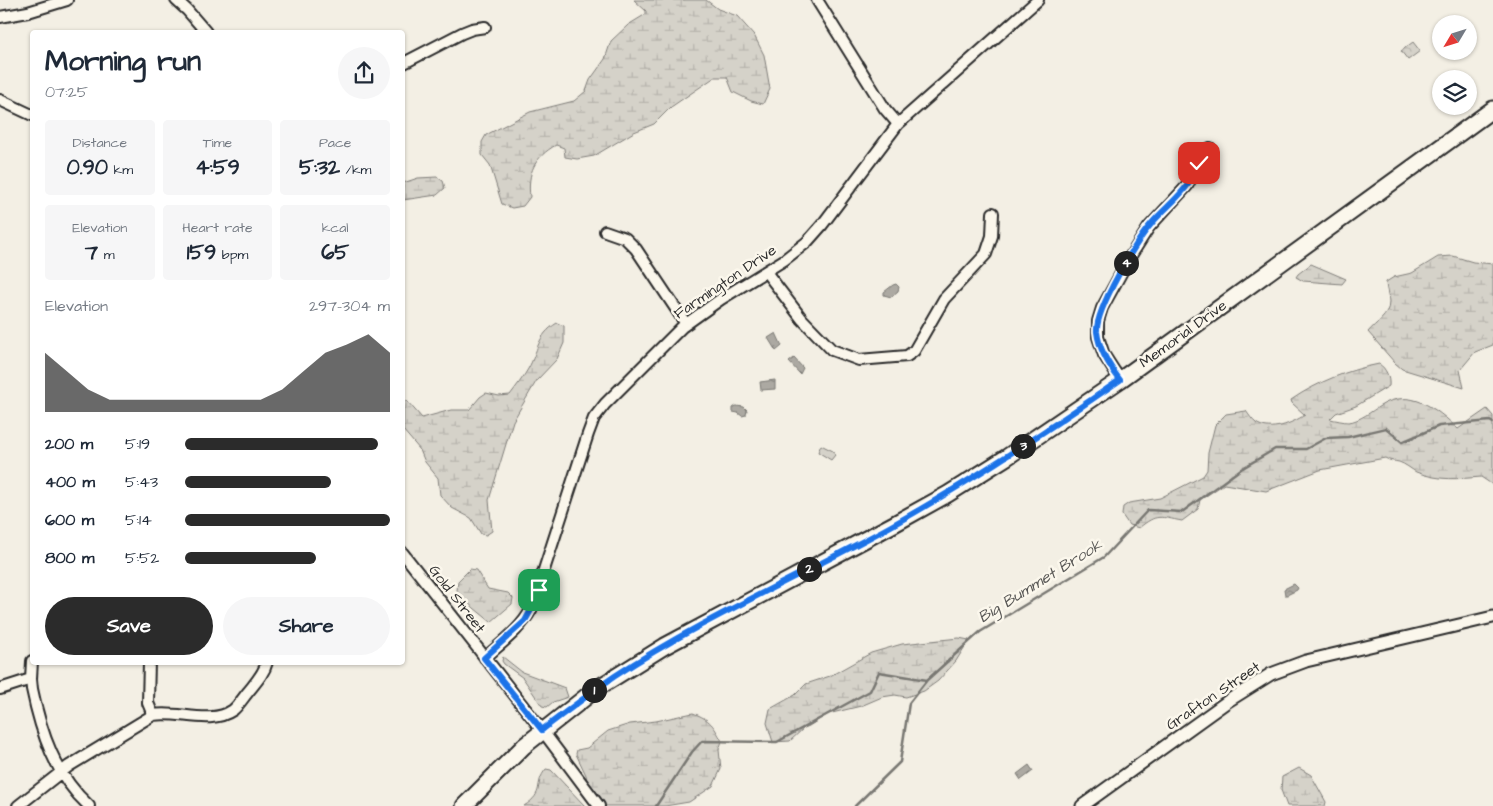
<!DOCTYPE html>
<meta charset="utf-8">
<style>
:root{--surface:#fff;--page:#f6f6f7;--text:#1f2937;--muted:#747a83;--accent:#2b2b2b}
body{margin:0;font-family:"Architects Daughter",sans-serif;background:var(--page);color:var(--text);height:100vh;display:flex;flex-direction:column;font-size:19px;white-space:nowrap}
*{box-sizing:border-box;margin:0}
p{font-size:16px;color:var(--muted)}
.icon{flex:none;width:28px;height:28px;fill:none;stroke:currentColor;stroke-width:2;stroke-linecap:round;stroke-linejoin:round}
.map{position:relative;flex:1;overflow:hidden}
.panel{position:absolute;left:30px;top:30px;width:375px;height:635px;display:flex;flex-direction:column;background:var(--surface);border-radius:5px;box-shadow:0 1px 4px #0004}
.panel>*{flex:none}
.needle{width:32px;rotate:232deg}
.controls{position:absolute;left:1432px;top:15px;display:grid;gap:10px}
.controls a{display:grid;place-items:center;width:45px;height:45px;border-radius:50%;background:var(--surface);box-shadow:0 1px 4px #0004;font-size:25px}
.pin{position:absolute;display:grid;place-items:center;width:42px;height:42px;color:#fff;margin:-21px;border-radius:10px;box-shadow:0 2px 8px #0006}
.km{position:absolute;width:25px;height:25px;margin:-12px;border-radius:50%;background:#222;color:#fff;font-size:14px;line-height:25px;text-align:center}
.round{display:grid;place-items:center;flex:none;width:52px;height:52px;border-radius:26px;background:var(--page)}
.overview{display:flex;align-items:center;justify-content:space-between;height:85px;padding:0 15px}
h1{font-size:28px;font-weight:700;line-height:38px}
.metrics{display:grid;grid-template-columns:repeat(3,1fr);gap:8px;height:85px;padding:5px 15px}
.metrics div{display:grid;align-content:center;border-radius:5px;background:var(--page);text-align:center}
.metrics b{font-size:21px;font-weight:700}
.metrics small{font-size:14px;font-weight:400}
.metrics p{font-size:14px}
.chart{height:140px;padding:10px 15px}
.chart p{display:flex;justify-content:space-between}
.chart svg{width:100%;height:90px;margin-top:5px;fill:var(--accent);opacity:.7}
.button{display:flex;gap:10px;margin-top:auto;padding:10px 15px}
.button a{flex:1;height:58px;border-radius:30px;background:var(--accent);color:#fff;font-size:20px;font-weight:700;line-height:58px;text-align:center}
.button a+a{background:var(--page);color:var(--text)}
ul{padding:0 15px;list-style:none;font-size:16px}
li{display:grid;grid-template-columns:80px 60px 1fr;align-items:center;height:38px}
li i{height:12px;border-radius:6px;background:var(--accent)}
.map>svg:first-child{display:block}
.wetland{fill:url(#wetland-marsh);stroke:#807e7a}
.park{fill:url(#park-crowns);stroke:#807e7a}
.pitch{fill:#d5d2c9;stroke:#807e7a}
.water{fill:url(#water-ripples);stroke:#787772}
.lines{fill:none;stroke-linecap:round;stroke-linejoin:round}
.stream{stroke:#787772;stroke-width:2.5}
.minor-casing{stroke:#2b2b2b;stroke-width:14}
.tertiary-casing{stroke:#2b2b2b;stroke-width:15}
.primary-casing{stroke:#2b2b2b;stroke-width:19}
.minor{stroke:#fbf7ec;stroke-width:10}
.tertiary{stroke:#fbf7ec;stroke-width:11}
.primary{stroke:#fbf7ec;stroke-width:15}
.route-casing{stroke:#fff;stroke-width:10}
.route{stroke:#1a73e8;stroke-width:6}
.labels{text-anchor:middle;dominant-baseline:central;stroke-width:5;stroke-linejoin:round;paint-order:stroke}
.street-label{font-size:15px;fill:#2b2b2b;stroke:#fbf7ec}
.water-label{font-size:16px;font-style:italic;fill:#585755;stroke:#fbf7ec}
</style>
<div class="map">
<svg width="1493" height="806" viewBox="0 0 1493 806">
<defs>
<pattern id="wetland-marsh" width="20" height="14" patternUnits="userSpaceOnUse" patternTransform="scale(1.25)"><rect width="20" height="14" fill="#d5d2c9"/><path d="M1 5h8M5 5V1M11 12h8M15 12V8" fill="none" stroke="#b7b4ad"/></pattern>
<pattern id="park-crowns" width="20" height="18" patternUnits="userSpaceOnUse" patternTransform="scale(1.25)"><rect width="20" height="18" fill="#d5d2c9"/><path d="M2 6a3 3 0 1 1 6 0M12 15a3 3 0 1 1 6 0" fill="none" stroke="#b7b4ad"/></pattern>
<pattern id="water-ripples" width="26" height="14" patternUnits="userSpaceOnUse" patternTransform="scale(1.25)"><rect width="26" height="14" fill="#aca9a2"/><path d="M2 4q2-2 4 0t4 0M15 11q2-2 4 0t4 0" fill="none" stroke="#8c8a84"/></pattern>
</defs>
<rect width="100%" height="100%" fill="#f3efe4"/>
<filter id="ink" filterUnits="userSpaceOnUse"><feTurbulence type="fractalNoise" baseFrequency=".02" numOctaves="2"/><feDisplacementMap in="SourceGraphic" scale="10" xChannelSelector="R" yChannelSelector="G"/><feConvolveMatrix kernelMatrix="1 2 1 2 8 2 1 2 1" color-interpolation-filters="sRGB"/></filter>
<g filter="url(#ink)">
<path class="wetland" d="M634 0H706L718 9 737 16 754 35 764 55 770 89 763 104 751 101 733 92 727 77H715L671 107 654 124 634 132 594 156 577 159 565 157 564 148 556 145C535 157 527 172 530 197L523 206 512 208 502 204 490 165 482 155V142L486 135 530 112 574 101 586 91 590 80 605 59 611 41 628 25 646 14V11Z
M437 177 443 181 445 188 437 195 403 200V183L418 178Z
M1453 256 1473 262 1493 264V345L1475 352 1460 370 1464 388 1402 369 1395 363 1368 332C1376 322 1389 317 1389 302 1389 295 1386 289 1386 282L1394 277 1412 273 1438 257Z
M1311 264 1346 279 1342 284 1303 281 1296 277 1298 274Z
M557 323 564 326V343L557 359 537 380 513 421 489 500 492 531 486 535 481 534 471 518 452 508 440 495 438 478 425 462 420 450 403 430V401H407L422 418 451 410H469L480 397 486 393 499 396 510 395C516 387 523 378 528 369 539 350 536 336 557 323Z
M1379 364C1386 368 1390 378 1389 386L1356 406 1336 413 1330 419C1336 420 1343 422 1349 422 1359 421 1372 411 1380 406 1410 387 1436 408 1458 429L1487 409 1493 416V485L1481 477C1458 479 1439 481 1416 472 1411 469 1405 464 1399 462 1394 461 1390 461 1385 458L1320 470 1266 491 1224 484 1200 500 1198 509 1182 521C1160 517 1157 513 1139 528L1129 525 1122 515 1123 507 1129 503 1160 498 1203 476 1207 470 1208 453 1215 425 1226 414 1246 411C1249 415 1252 420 1256 423 1271 433 1292 423 1305 415L1292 403 1291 400C1317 382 1348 370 1379 364Z
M470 569 476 570 488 589 508 593 513 598 512 604 491 622 463 599 457 591 458 581Z
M959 638 969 640 956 661 938 681 924 691 906 697 895 695 882 697 861 706 828 714 809 726 804 728 790 741 773 742 767 723 770 709 795 695 806 684 830 676 871 653 902 644Z
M503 657 522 672 565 688 568 697 553 702 547 707 542 706 523 678 504 664 502 661Z
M693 713C711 720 713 725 722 741L719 750 721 769 713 786 689 802 665 806H603L588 786 586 775 576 754 577 750 587 748 608 731 630 724 656 721Z
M1299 768 1311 775 1326 802 1325 806H1287L1281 790 1282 777Z
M546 769 551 770 585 806H524C546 792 533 785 546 769Z"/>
<path class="park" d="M1413 42 1420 51 1408 60 1401 51Z"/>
<path class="pitch" d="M821 445 833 451 835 455 831 460 818 452Z"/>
<path class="water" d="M896 284 899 287 898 291 891 297 884 295V292L893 285Z
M776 333 782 346 776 351 768 338Z
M794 358 803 368 800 374 789 362Z
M775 380V389L761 390 760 382Z
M736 406 744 407 747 410 746 415 742 416 738 413 733 412V408Z
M1294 584 1298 588 1297 590 1287 595H1285L1284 589Z
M1029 765 1033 771 1021 780 1017 774Z"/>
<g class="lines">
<path class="stream" d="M656 806 692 752 702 741 777 742 870 691 879 672 927 680 980 632 1104 557 1148 510 1182 512 1241 469 1275 449H1306L1326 438 1348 437 1386 428 1402 442 1439 426 1490 421 1493 423
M855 806 900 762 909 703 927 680"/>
<g class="minor-casing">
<path id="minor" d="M176 0 187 10 206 32
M817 0 885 109 898 124
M0 17 28 12 67 0
M402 64 462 33 472 29 485 27
M0 100 32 115
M605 231 625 238 636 249 686 324
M766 272 802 319 832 350 859 360 907 356 914 351 944 299 986 254 992 236 993 213
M1120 380 1104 355 1098 337V321L1102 308 1130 257 1149 227 1187 186 1199 163 1210 148
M402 552 542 730 599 806
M485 658C501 643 520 630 531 610L588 434 594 418 605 404 682 327 721 299 784 260 807 242 822 225 898 124 1038 0
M32 661 31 679 32 689C41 733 55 775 89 806
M149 662 148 703 153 715
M0 689 31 679
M18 806 69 766 153 715C178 710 210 726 233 710 239 705 243 698 248 692 255 683 264 674 267 662"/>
</g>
<g class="tertiary-casing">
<path id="tertiary" d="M1082 806 1228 701 1271 674 1306 661 1493 617"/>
</g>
<g class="primary-casing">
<path id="primary" d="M464 806 524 746 596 689 665 646 894 524 948 494 1007 457 1120 380 1493 109"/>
</g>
<use href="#minor" class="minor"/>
<use href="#tertiary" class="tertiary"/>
<use href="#primary" class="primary"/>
</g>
</g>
<g class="lines" filter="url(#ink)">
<g class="route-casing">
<path id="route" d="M539 590 531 610 525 621 484 658 542 730C566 712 590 693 615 676 702 619 799 577 891 526 970 482 1045 432 1120 380 1110 367 1099 349 1097 332 1095 310 1137 240 1152 223 1164 209 1179 198 1189 183 1193 177 1196 170 1199 163"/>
</g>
<use href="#route" class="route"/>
</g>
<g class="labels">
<g class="street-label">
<text transform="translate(725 282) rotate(-34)">Farmington Drive</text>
<text transform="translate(1183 334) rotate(-36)">Memorial Drive</text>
<text transform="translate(457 599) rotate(52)">Gold Street</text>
<text transform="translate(1213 696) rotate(-34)">Grafton Street</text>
</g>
<g class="water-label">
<text transform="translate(1040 581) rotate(-32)">Big Bummet Brook</text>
</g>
</g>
</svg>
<div class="controls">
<a><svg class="needle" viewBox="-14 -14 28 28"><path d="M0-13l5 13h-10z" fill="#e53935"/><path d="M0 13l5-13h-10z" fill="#747a83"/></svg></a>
<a><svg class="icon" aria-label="layers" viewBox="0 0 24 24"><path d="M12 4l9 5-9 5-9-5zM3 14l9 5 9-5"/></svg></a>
</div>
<div class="pin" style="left:539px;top:590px;background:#1e9e55"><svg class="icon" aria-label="arrive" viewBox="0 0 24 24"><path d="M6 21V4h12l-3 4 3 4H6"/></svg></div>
<div class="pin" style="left:1199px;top:163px;background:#d93025"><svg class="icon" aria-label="check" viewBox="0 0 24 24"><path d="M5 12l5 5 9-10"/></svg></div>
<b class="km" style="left:594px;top:690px">1</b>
<b class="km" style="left:809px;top:569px">2</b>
<b class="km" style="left:1023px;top:446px">3</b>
<b class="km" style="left:1126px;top:263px">4</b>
<section class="panel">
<div class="overview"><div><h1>Morning run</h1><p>07:25</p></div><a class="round"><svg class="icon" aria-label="share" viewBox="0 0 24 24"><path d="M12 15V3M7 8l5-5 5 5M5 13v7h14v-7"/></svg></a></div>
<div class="metrics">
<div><p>Distance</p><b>0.90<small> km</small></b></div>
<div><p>Time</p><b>4:59</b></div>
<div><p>Pace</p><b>5:32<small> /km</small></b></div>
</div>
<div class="metrics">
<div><p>Elevation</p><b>7<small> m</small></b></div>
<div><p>Heart rate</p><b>159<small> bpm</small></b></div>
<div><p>kcal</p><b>65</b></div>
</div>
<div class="chart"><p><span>Elevation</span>297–304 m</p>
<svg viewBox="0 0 160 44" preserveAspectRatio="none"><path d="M0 44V15L10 24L20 33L30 38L40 38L50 38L60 38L70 38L80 38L90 38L100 38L110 33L120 24L130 15L140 11L150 6L160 15V44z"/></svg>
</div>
<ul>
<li><b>200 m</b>5:19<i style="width:94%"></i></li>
<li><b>400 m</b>5:43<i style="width:71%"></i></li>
<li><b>600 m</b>5:14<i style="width:100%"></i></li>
<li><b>800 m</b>5:52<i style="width:64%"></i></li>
</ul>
<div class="button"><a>Save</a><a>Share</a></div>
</section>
</div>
